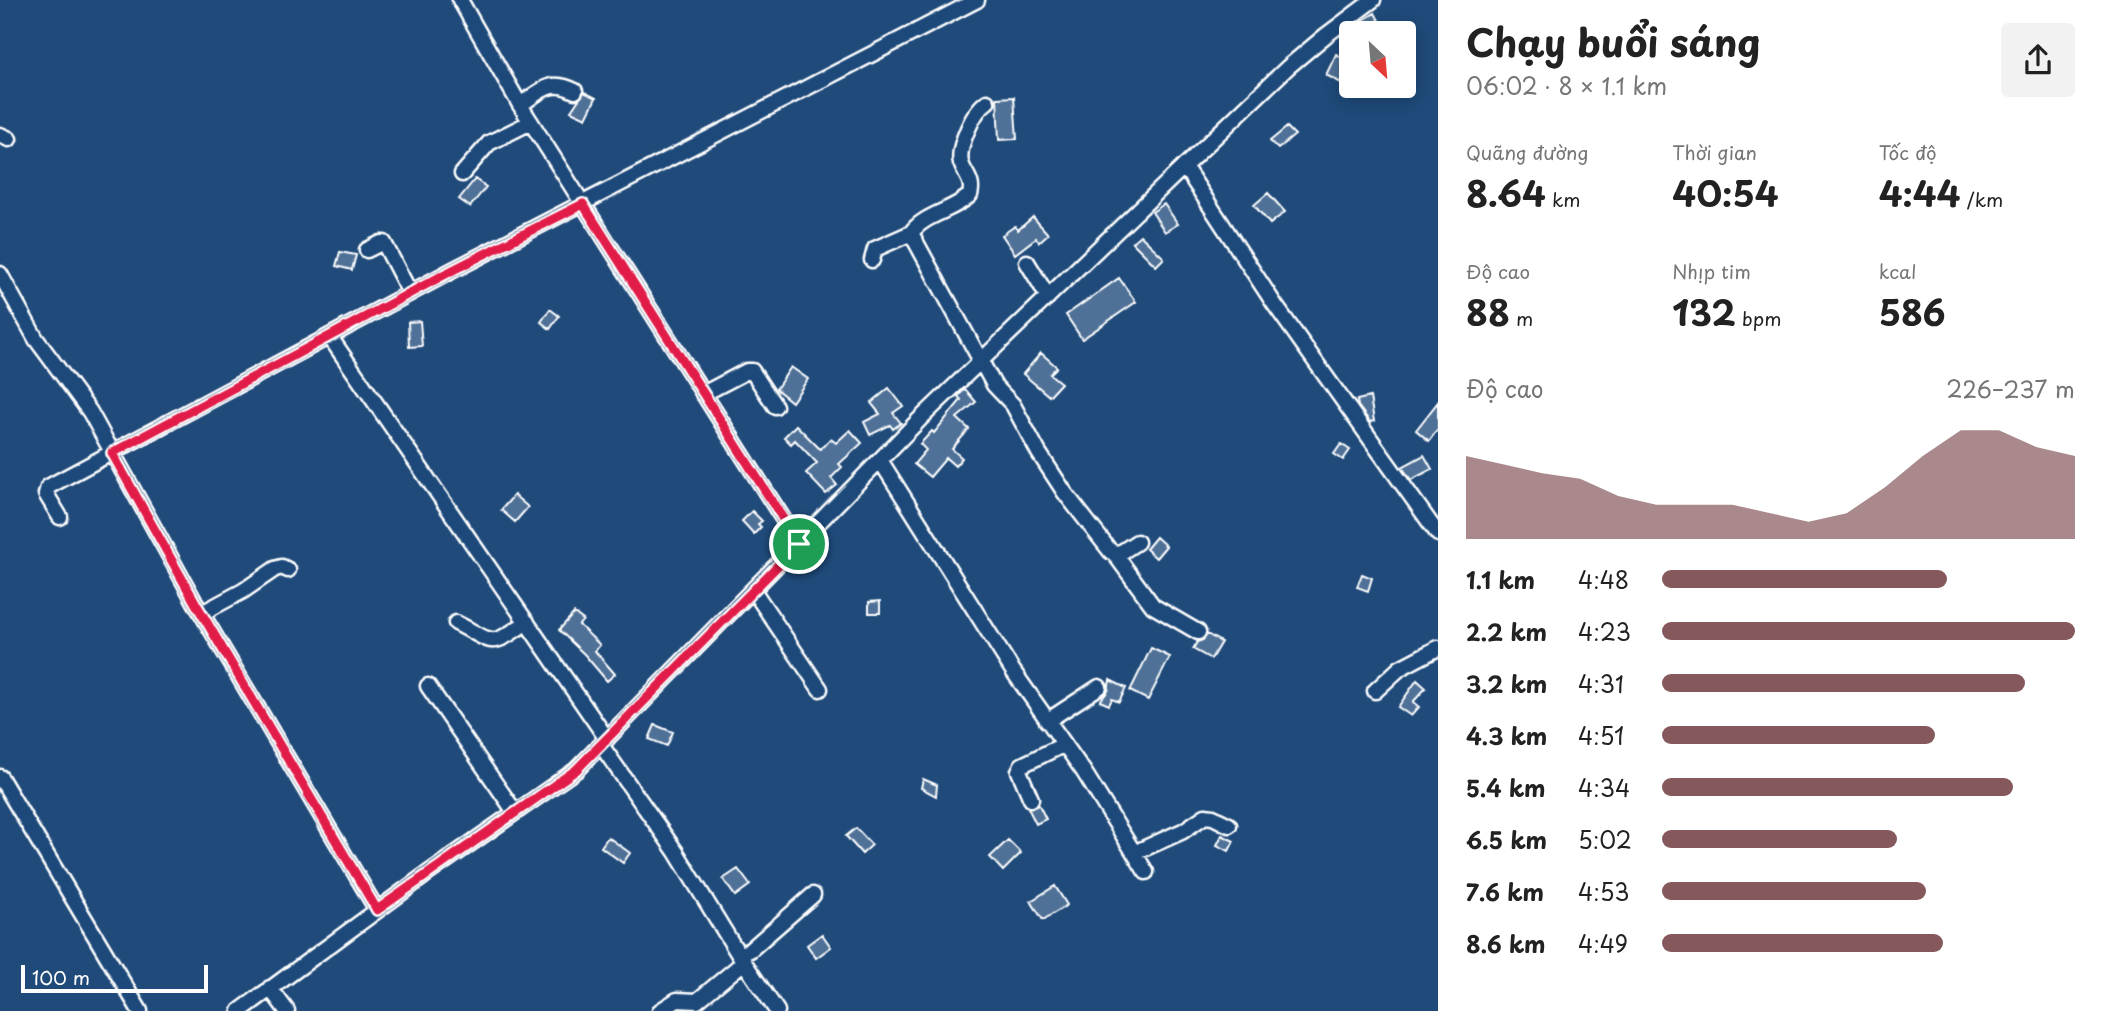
<!DOCTYPE html>
<html lang="vi">
<meta charset="utf-8">
<style>
:root{--surface:#fff;--page:#f2f2f2;--text:#222;--muted:#767676;--accent:#85585c}
body{margin:0;font-family:"Playpen Sans",sans-serif;background:var(--page);color:var(--text);height:100vh;display:flex;flex-direction:column;font-size:26px;white-space:nowrap}
*{box-sizing:border-box;margin:0}
p{font-size:23px;color:var(--muted)}
.icon{flex:none;width:38px;height:38px;fill:none;stroke:currentColor;stroke-width:2;stroke-linecap:round;stroke-linejoin:round}
.map{position:relative;flex:1;overflow:hidden}
.details{display:flex;flex-direction:column;background:var(--surface);width:665px}
.details>*{flex:none}
.needle{width:46px;rotate:154deg}
.fabs{position:absolute;left:1339px;top:21px;display:grid;gap:14px}
.fabs a{display:grid;place-items:center;width:77px;height:77px;border-radius:7px;background:var(--surface);box-shadow:0 4px 18px #0003;font-size:35px}
.scale{position:absolute;left:21px;bottom:18px;width:187px;box-sizing:border-box;padding-left:7px;border:4px solid #fff;border-top:0;font-size:19px;line-height:24px;white-space:nowrap;color:#fff;-webkit-text-stroke:5px #1f4a7a;paint-order:stroke}
.pin{position:absolute;display:grid;place-items:center;width:60px;height:60px;color:#fff;margin:-30px;border:4px solid #fff;border-radius:50%;box-shadow:0 2px 7px #0007}
.round{display:grid;place-items:center;flex:none;width:74px;height:74px;border-radius:7px;background:var(--page)}
.overview{display:flex;align-items:center;justify-content:space-between;height:119px;padding:0 28px}
h1{font-size:38px;font-weight:700;line-height:52px}
.figures{display:grid;grid-template-columns:repeat(3,1fr);gap:10px;height:119px;padding:7px 28px}
.figures div{display:grid;align-content:center}
.figures b{font-size:35px;font-weight:700}
.figures small{font-size:19px;font-weight:400}
.figures p{font-size:19px}
.chart{height:196px;padding:14px 28px}
.chart p{display:flex;justify-content:space-between}
.chart svg{width:100%;height:126px;margin-top:7px;fill:var(--accent);opacity:.7}
ul{padding:0 28px;list-style:none;font-size:23px}
li{display:grid;grid-template-columns:112px 84px 1fr;align-items:center;height:52px}
li i{height:18px;border-radius:9px;background:var(--accent)}
main{display:flex;flex:1;min-height:0}
.map>svg:first-child{display:block}
.building{fill:#507197;stroke:#fff;stroke-width:2}
.lines{fill:none;stroke-linecap:round;stroke-linejoin:round}
.street-casing{stroke:#fff;stroke-width:19}
.street{stroke:#1f4a7a;stroke-width:14}
.route-casing{stroke:#fff;stroke-width:14}
.route{stroke:#e11d48;stroke-width:9}
</style>
<main>
<div class="map">
<svg width="1438" height="1011" viewBox="0 0 1438 1011">
<rect width="100%" height="100%" fill="#1f4a7a"/>
<filter id="ink" filterUnits="userSpaceOnUse"><feTurbulence type="fractalNoise" baseFrequency=".0143" numOctaves="2"/><feDisplacementMap in="SourceGraphic" scale="14" xChannelSelector="R" yChannelSelector="G"/><feConvolveMatrix kernelMatrix="1 2 1 2 8 2 1 2 1" color-interpolation-filters="sRGB"/></filter>
<g filter="url(#ink)">
<path class="building" d="M1375 13 1386 33H1361L1357 24Z
M1336 54 1351 62V88L1326 75Z
M584 92 596 98 586 118 571 111Z
M1014 97 1017 139 999 140 997 98Z
M1287 127 1295 135 1278 149 1270 141Z
M475 179 486 187 470 207 459 199Z
M1268 193 1285 212 1270 224 1254 205Z
M1164 204 1178 224 1165 232 1152 212Z
M1033 217 1048 234 1039 242 1036 238 1015 254 1002 235 1015 226 1018 230Z
M1140 235 1164 258 1156 266 1132 242Z
M340 252 356 255 352 270 336 266Z
M1119 278 1136 302 1082 339 1066 315Z
M550 309 559 316 550 329 541 322Z
M420 321 422 346 409 347 408 322Z
M1041 353 1057 367 1050 374 1061 383 1049 396 1023 374Z
M791 367 808 379 792 402 776 389Z
M889 388 903 406 893 413 901 423 893 429 890 425 870 435 864 422 880 414 871 403Z
M965 389 976 402 957 418 969 429 952 449 962 458 955 466 946 458 930 477 914 464 926 450 920 444 932 431 934 433 961 400 958 396Z
M1370 397 1374 421 1370 422 1358 406 1357 400Z
M1438 402V429L1429 441 1416 430Z
M796 425 820 449 831 439 836 443 850 430 862 443 839 464 842 467 831 478 837 485 826 494 806 473 817 463 795 440 791 444 784 437Z
M1341 444 1350 450 1343 460 1334 454Z
M1424 455 1432 469 1411 480 1402 467Z
M514 495 528 507 515 522 501 510Z
M752 511 762 521 758 524 761 527 754 534 742 521Z
M1156 537 1166 546 1156 558 1146 549Z
M1362 574 1372 578 1368 591 1357 587Z
M880 601V613H869V602Z
M574 613 583 620 579 625 600 645 595 651 615 674 607 681 585 655 559 630Z
M1207 634 1221 642 1211 659 1193 649 1197 642 1203 640Z
M1151 648 1170 657 1148 700 1130 691Z
M1110 680 1126 688 1119 702 1112 699 1109 705 1100 701 1108 691Z
M1417 680 1426 688 1413 702 1419 707 1411 716 1398 707Z
M655 725 673 732 667 746 649 739Z
M923 779 937 785 936 796 921 788Z
M1039 805 1046 819 1036 824 1028 808Z
M856 828 872 845 862 854 846 836Z
M1222 835 1234 841 1229 851 1217 845Z
M608 837 630 853 623 863 601 847Z
M1008 840 1021 853 1003 871 990 857Z
M738 869 750 885 735 896 723 879Z
M1055 886 1067 905 1043 920 1031 901Z
M822 934 831 947 816 958 807 945Z"/>
<g class="lines">
<g class="street-casing">
<path id="street" d="M460 0 520 105 799 544
M987 102C974 110 957 147 961 163 965 175 974 181 970 195 953 211 924 214 911 233L994 385 1013 405 1039 453 1065 493 1111 552 1120 553 1137 542
M520 105C541 91 550 78 575 91
M0 135 9 139
M1184 166 1275 305 1438 534
M462 174 489 143 531 122
M367 250 381 243H384L410 293
M872 260 875 249 911 233
M1027 262 1048 297
M0 274 36 339 90 412 196 604 377 910
M330 337 607 739
M703 394 747 371H752L775 406
M880 460 1013 671 1084 772 1146 872
M60 517 46 494 48 487 57 482 453 270 977 0
M1114 553 1153 606 1198 632
M753 590 820 689
M202 613 243 591 275 569 282 567 288 570
M456 623C496 643 488 649 527 622
M428 686 515 812
M1375 691 1400 668 1438 648
M1047 721 1099 687
M601 745 676 852 739 955 777 1011
M0 777 140 1011
M1031 799 1019 771 1022 765 1063 745
M1134 853 1183 831 1205 816 1213 817 1229 825
M739 955 750 950 813 895
M270 988 287 1011
M240 1011 424 876 576 770 920 419 1288 67 1325 36 1373 0
M660 1011 677 1000 697 1001 744 962"/>
</g>
<use href="#street" class="street"/>
</g>
</g>
<g class="lines" filter="url(#ink)">
<g class="route-casing">
<path id="route" d="M583 204 799 544 576 770 377 910 196 604 112 453 453 270Z"/>
</g>
<use href="#route" class="route"/>
</g>
</svg>
<div class="fabs">
<a><svg class="needle" viewBox="-14 -14 28 28"><path d="M0-13l5 13h-10z" fill="#e53935"/><path d="M0 13l5-13h-10z" fill="#767676"/></svg></a>
</div>
<div class="scale">100 m</div>
<div class="pin" style="left:799px;top:544px;background:#1e9e55"><svg class="icon" aria-label="arrive" viewBox="0 0 24 24"><path d="M6 21V4h12l-3 4 3 4H6"/></svg></div>
</div>
<section class="details">
<div class="overview"><div><h1>Chạy buổi sáng</h1><p>06:02 · 8 × 1.1 km</p></div><a class="round"><svg class="icon" aria-label="share" viewBox="0 0 24 24"><path d="M12 15V3M7 8l5-5 5 5M5 13v7h14v-7"/></svg></a></div>
<div class="figures">
<div><p>Quãng đường</p><b>8.64<small> km</small></b></div>
<div><p>Thời gian</p><b>40:54</b></div>
<div><p>Tốc độ</p><b>4:44<small> /km</small></b></div>
</div>
<div class="figures">
<div><p>Độ cao</p><b>88<small> m</small></b></div>
<div><p>Nhịp tim</p><b>132<small> bpm</small></b></div>
<div><p>kcal</p><b>586</b></div>
</div>
<div class="chart"><p><span>Độ cao</span>226–237 m</p>
<svg viewBox="0 0 160 44" preserveAspectRatio="none"><path d="M0 44V15L10 18L20 21L30 23L40 29L50 32L60 32L70 32L80 35L90 38L100 35L110 26L120 15L130 6L140 6L150 12L160 15V44z"/></svg>
</div>
<ul>
<li><b>1.1 km</b>4:48<i style="width:69%"></i></li>
<li><b>2.2 km</b>4:23<i style="width:100%"></i></li>
<li><b>3.2 km</b>4:31<i style="width:88%"></i></li>
<li><b>4.3 km</b>4:51<i style="width:66%"></i></li>
<li><b>5.4 km</b>4:34<i style="width:85%"></i></li>
<li><b>6.5 km</b>5:02<i style="width:57%"></i></li>
<li><b>7.6 km</b>4:53<i style="width:64%"></i></li>
<li><b>8.6 km</b>4:49<i style="width:68%"></i></li>
</ul>
</section>
</main>
